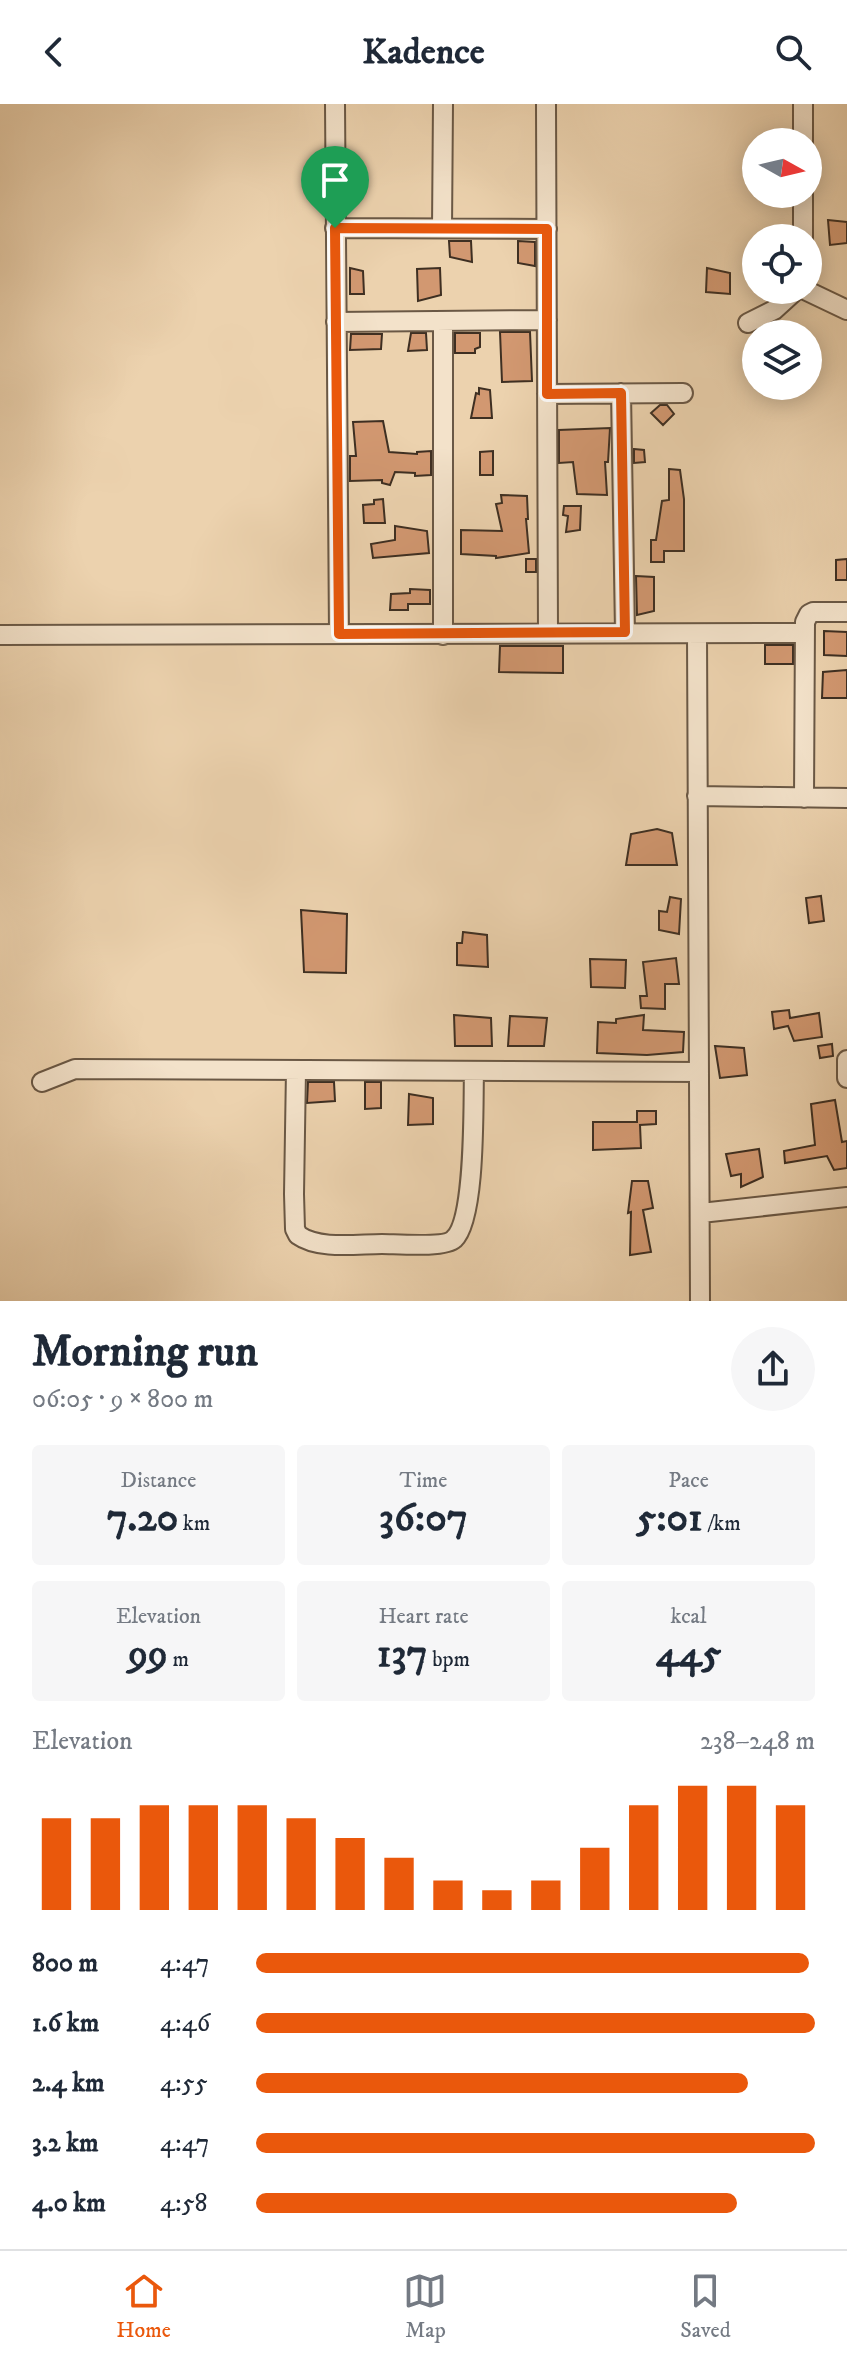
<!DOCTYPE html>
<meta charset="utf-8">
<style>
:root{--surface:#fff;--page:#f6f6f7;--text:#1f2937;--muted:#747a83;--line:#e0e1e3;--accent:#ea580c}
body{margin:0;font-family:"IM FELL DW Pica",serif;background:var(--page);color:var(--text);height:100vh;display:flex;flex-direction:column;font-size:30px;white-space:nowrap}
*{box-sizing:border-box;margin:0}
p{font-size:26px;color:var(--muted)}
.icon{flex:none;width:44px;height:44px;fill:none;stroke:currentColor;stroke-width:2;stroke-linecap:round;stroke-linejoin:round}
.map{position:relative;height:1197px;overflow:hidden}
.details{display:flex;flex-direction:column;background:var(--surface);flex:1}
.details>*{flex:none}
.needle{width:52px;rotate:98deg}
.tools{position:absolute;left:742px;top:24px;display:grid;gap:16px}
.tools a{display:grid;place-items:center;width:80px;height:80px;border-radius:50%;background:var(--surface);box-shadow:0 4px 20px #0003;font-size:40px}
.pin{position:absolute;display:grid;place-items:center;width:68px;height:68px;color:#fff;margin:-82px -34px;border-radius:50% 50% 50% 0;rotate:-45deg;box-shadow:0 0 8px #0007}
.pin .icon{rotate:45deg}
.round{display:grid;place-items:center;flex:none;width:84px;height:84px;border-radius:42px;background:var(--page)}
.headline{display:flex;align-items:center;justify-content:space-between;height:136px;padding:0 32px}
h1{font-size:44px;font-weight:800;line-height:60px}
.stats{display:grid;grid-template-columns:repeat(3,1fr);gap:12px;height:136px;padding:8px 32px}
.stats div{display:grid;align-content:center;border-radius:8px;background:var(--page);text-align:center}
.stats b{font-size:40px;font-weight:800}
.stats small{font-size:22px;font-weight:400}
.stats p{font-size:22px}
.chart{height:224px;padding:16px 32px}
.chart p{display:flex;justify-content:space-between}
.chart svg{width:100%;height:144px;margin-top:8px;stroke:var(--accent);stroke-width:6}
ul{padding:0 32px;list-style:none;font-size:26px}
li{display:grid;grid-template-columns:128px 96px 1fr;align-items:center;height:60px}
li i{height:20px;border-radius:10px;background:var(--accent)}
header{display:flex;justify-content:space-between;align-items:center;height:104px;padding:0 32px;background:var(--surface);font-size:36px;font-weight:800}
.dock{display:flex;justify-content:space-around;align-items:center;height:112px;border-top:2px solid var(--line);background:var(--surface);font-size:22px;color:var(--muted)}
.dock a{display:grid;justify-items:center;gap:4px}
.dock .selected{color:var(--accent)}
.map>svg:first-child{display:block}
.building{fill:#d29871;stroke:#3e2f22;stroke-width:2}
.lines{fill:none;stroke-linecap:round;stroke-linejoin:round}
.minor-casing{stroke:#6a5845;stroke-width:22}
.minor{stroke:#f3e2ca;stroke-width:18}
.route-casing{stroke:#fff;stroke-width:16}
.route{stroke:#ea580c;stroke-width:10}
</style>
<header><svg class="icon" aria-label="back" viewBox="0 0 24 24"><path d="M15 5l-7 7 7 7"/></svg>Kadence<svg class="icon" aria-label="search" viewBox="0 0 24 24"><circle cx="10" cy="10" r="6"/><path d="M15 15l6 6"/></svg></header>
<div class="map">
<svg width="847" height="1197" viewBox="0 0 847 1197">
<rect width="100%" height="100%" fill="#ecd2ae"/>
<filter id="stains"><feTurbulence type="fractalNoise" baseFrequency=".0025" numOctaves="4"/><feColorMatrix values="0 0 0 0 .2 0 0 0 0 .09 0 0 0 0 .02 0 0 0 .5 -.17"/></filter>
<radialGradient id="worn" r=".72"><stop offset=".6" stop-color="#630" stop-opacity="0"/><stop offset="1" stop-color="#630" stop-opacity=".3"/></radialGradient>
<path class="building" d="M828 116 847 118V139L830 141Z
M449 137H471L472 158 450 153Z
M518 137 535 138V162L518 159Z
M350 164 363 167 364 190H350Z
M440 164 441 191 418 197 417 165Z
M707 164 730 169V190L706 188Z
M500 228H530L532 277 502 278Z
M411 229H426L427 246 408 247Z
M455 229H480V243L475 245V249H455Z
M351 230H382L381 245 350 246Z
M479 284 490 286 492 314H471L476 289 479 290Z
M660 301H667L674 310 663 321 651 309Z
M383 317 389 348 417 350V348L431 347V371L415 372V369L395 368 390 381 382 379V376L350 377V352H356L353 318Z
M610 324 608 358H605L607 391 577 390 573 358 559 359V326Z
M634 345 644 346 645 358 634 359Z
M493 347V371H480V348Z
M669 365 680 366 684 395V447H664V458H651V436H656L662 397 669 396Z
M501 391 527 392 528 415H526L529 449 496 454V452L461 450V426L502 427 496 400 502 399Z
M383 395 385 419H364L363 401 374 400V396Z
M564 402H581L580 426 566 428 568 412 563 411Z
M395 422 427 427 429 449 373 454 371 440 395 436Z
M526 455H536V468H526Z
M847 455V476H836V456Z
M636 472 654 473V507L637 511Z
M410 485 430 486V500H408V506H390L391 490 410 489Z
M824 527 847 528V552L824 551Z
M765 541H793V560H765Z
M500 542H563V569L499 568Z
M847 566V594H822L823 568Z
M657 725 672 729 677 761H626L631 730Z
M821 792 824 817 809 819 806 794Z
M670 793 681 795 679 830 659 826V807L667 808Z
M301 806 347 810 346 869 304 868Z
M463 828 487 831 488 863 457 861V839H462Z
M676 854 679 880H665V905L641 904 640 892H647L643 858Z
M590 855 626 856 625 884 591 883Z
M789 906 790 914 819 909 822 933 794 937 788 922 774 925 772 908Z
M454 911 491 914 492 942H455Z
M644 911 643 926 684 928 683 948 647 951 597 949 598 918 616 919V915Z
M510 912 547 914 544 942H508Z
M832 940 833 952 820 954 818 942Z
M715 942 744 944 747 971 720 974Z
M308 978H334L335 997 307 999Z
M365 978H381V1004L365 1005Z
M409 990 433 994V1020L408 1021Z
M835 996 842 1038 847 1037V1064L834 1066 827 1052 785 1059 784 1047 815 1041 811 1000Z
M637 1007H656V1020L640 1021 641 1044 593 1046V1018H637Z
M759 1045 763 1073 741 1083V1070L731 1072 726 1050Z
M632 1077H648L653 1104 643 1106 651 1148 630 1151 631 1108 628 1109Z"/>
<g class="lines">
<g class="minor-casing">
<path id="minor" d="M335 0 339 530
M546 0 548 529
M803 0V38
M803 90V134
M335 124 547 125
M442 124 443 0
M805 186 847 206
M443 217V531
M336 218 547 216
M748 219 774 206 796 186
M621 289 625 528
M547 290 683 289
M0 531 804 529
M697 531 700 1197
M697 692 847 694
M804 694 805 518 809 510 813 508H847
M847 956V974
M296 966 294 1090 295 1125 298 1131C319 1146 357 1140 382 1140 396 1140 445 1144 454 1135 476 1115 473 1000 474 967
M42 978 75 965 699 968
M701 1109 847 1093"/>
</g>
<use href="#minor" class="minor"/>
</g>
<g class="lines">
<g class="route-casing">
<path id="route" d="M335 124 547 125V290L621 289 625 528 339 530Z"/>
</g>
<use href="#route" class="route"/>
</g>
<rect width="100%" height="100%" filter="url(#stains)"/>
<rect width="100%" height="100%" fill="url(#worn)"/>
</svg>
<div class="tools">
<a><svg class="needle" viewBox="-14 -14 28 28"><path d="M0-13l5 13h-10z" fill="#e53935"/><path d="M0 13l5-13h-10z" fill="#747a83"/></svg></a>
<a><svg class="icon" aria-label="locate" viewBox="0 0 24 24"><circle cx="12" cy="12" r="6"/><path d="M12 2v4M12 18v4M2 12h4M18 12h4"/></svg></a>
<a><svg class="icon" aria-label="layers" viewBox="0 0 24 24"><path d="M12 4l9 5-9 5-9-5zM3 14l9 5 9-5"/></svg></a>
</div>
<div class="pin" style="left:335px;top:124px;background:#1e9e55"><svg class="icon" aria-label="arrive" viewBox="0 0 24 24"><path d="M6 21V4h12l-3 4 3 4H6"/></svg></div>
</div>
<section class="details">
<div class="headline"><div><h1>Morning run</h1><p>06:05 · 9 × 800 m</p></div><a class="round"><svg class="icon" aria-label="share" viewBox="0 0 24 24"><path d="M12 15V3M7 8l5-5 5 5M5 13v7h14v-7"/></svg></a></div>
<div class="stats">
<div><p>Distance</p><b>7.20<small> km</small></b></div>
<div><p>Time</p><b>36:07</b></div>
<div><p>Pace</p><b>5:01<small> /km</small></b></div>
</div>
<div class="stats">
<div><p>Elevation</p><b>99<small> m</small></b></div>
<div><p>Heart rate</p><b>137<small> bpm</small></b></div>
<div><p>kcal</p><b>445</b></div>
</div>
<div class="chart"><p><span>Elevation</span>238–248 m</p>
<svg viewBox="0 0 160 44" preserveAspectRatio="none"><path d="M5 44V16M15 44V16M25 44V12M35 44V12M45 44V12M55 44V16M65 44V22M75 44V28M85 44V35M95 44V38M105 44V35M115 44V25M125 44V12M135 44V6M145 44V6M155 44V12"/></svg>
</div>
<ul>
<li><b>800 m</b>4:47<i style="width:99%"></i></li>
<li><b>1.6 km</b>4:46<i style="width:100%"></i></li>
<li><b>2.4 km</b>4:55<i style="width:88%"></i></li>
<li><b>3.2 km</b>4:47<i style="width:100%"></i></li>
<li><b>4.0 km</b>4:58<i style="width:86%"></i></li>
</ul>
</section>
<nav class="dock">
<a class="selected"><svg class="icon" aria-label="home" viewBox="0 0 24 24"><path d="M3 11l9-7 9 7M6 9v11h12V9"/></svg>Home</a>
<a><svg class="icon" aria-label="map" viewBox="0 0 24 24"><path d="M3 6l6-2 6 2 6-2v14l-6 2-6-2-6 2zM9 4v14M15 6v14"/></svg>Map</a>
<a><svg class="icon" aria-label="saved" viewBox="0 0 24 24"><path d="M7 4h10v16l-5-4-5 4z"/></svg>Saved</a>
</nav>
